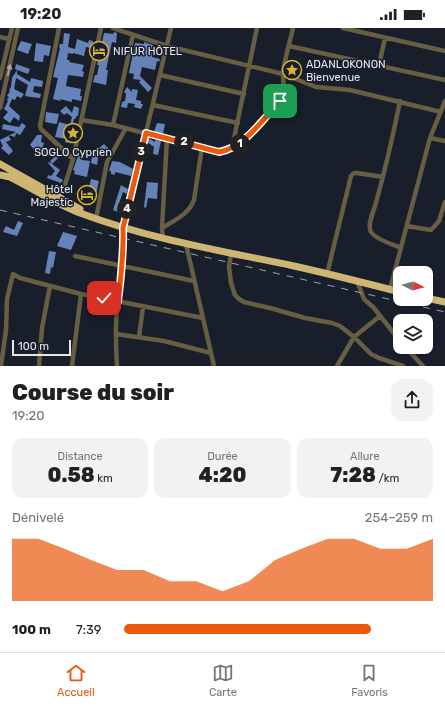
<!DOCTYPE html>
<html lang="fr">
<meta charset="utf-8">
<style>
:root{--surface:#fff;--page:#f2f2f2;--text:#202124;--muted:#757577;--line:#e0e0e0;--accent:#ea580c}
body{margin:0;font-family:Rubik,sans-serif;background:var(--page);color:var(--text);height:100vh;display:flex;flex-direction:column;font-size:15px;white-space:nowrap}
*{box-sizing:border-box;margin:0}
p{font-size:13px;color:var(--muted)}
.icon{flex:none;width:22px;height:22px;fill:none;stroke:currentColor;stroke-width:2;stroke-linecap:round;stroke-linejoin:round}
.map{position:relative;height:338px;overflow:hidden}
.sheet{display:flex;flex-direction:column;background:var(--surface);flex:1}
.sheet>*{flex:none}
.needle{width:26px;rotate:96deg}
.buttons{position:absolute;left:393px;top:238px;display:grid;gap:8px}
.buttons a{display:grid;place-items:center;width:40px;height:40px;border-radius:8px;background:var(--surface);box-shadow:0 1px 3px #0004;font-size:20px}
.scale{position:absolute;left:12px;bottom:10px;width:59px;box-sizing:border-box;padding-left:4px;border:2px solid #e4e9f0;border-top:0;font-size:11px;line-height:14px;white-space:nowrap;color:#e4e9f0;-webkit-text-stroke:3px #191f2a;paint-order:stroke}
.pin{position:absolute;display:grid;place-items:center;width:34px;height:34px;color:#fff;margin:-17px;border-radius:8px;box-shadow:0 2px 6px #0006}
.km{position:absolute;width:20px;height:20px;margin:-10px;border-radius:50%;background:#222;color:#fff;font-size:11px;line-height:20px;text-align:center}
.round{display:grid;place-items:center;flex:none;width:42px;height:42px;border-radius:12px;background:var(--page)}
.headline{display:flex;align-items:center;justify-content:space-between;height:68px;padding:0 12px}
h1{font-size:22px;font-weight:800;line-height:30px}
.stats{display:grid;grid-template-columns:repeat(3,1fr);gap:6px;height:68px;padding:4px 12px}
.stats div{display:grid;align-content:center;border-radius:10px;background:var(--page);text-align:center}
.stats b{font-size:20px;font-weight:800}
.stats small{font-size:11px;font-weight:400}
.stats p{font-size:11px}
.chart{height:112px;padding:8px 12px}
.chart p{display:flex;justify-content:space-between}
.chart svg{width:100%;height:72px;margin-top:4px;fill:var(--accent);opacity:.7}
ul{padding:0 12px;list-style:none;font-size:13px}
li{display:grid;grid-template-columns:64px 48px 1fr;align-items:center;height:30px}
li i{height:10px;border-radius:5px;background:var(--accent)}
.status{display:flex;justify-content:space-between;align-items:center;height:28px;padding:0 20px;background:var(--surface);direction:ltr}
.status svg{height:11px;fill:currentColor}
.tabs{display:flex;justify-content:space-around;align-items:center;height:56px;border-top:1px solid var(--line);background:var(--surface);font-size:11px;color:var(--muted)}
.tabs a{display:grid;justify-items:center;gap:2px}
.tabs .current{color:var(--accent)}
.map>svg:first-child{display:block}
.building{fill:#6583b9}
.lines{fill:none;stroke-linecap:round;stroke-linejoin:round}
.minor{stroke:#675e44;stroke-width:4.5}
.highway{stroke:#cdb574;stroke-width:7}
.rail{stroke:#9ea3ac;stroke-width:1;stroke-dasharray:7 7;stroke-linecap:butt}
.oneway{fill:#acaaa3}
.route-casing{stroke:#fff;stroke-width:8}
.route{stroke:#ea580c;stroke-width:5}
.labels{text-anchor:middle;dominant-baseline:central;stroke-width:3;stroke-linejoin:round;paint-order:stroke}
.poi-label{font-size:11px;fill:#e4e9f0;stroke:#191f2a;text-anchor:start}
</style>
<div class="status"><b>19:20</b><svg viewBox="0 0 49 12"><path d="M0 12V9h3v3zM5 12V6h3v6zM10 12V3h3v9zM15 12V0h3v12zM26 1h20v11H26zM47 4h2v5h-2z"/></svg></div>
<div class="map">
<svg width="445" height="338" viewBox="0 0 445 338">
<rect width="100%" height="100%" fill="#191f2a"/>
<path class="building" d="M114 4 117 5 116 15 112 14 106 42H108L106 57 93 54 95 47H97L99 37H97L104 5 113 6Z
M64 5 70 6 68 19 75 21 77 11 88 15 89 12 93 13 91 20 86 19 84 28 73 25V26L68 25 67 32H70L69 34 84 37 82 43 84 44 83 49 68 47 66 58 81 61 80 68H82L81 73 72 71V74L60 71 61 73 53 71 58 50 53 49 60 20 59 19 60 16H63Z
M21 13 32 16 28 26 17 22Z
M144 14 153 17 152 29 160 31 159 34 157 33 155 42 142 39 140 48 152 60 148 64 139 54 141 52 133 51 134 46 129 45 135 15 144 16Z
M36 15 51 18 49 28 44 27 43 34 34 33Z
M16 36 30 41 28 46 17 42V46L30 54 31 50 43 53 42 59 34 58 33 64 41 66 40 70 31 69 25 68 28 57 16 50 14 61 24 66 21 70 17 68 15 72 12 71 9 78 20 88 19 93 14 89 10 95 3 90 8 84 4 81 8 73 7 72 9 69 7 68 10 63 9 62 11 59 12 50 17 42 15 41Z
M127 59 132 64V61L138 62 136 72 141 73V76H143L141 81 134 79 135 76 128 75 127 80 121 79 122 74 125 73 126 66 124 64Z
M66 78 72 85 74 78 79 80 78 88H77L75 91H74L68 115 65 114 66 111 55 109 59 94 70 97 72 89 67 85 64 87 60 83Z
M46 84 59 86 57 95 56 96 45 94Z
M22 95 26 98 20 107 16 105 15 109 8 107 11 112 6 114 13 123 9 127 1 120 3 118 0 112 16 104 2 101 3 96 19 99Z
M157 95 165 96 163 106 154 104Z
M37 107H42L41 114 44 115 42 121 45 123 44 127 39 126V123H36L30 117Z
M148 110 155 114V112L161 113 158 127 153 126 154 119 147 114Z
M104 116 110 122 107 127 102 123 99 125 97 137 91 135 93 123 94 124Z
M56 128 58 130 52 136 60 142 56 148 63 152 61 155 47 150 48 147 51 148 55 143 48 135 49 134 52 136 50 133Z
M78 128H83L82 132 90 133 87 149 74 146 75 143 73 142Z
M112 133 120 134 133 141 131 148 115 144V147L111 146V143H109Z
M91 151 99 153 94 175 86 173Z
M147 154 158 155 157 171 148 170 146 180 144 179Z
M121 157 128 161 127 166 123 164 118 178 123 180V186L113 182Z
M18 193 23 195 17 208 3 204 6 198 14 202Z
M63 204 77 208 71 222 57 218Z
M49 223 56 224 53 240 51 239 50 246 45 245Z"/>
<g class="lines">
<path class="minor" d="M59 0 40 98 41 101 73 131
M113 0 167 18 283 46 316 59 350 62 441 84
M343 0 445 23
M0 9 9 11
M289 18 445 52
M379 37 385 10
M160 47 244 66
M0 50 12 0
M400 73C393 108 385 143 375 178 373 184 367 198 371 204 375 211 394 217 401 220
M153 77 238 95
M0 80 18 0
M82 92 113 97 219 124C244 119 263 91 280 73 286 63 283 57 283 46 284 32 290 14 293 0
M113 97 133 7
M430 110 445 113
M232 120 257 0
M58 168 64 160 73 131 101 0
M96 191 107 134 126 100
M407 198 431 202 439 193 445 174
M162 200C175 192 189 186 194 172L202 119
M163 211 162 200 167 110
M186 216 214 338
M231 226 229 239 231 255 235 267 239 271 244 274 274 281 305 290 332 295 340 298 354 309 371 326 379 330 403 338
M75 228 194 253
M327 246 351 148 354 145H357L383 149
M357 253 364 271 374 280 400 313
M390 261 430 110 445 73
M116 306 164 313 211 325
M139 309 143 279
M405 319 423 338
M1 338 6 302 7 271 13 246 20 250 81 266 203 290
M39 338 42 300 50 258
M72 338 81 266
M117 338C116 320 115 301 117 282 120 255 125 227 123 200L171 0
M337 338 354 309 380 288"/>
<path class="highway" d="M0 136 80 181
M0 147 10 149C34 161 56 176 80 185 149 211 222 223 294 238 330 246 365 255 400 264
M426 270 445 274"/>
<path class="rail" d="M0 182 445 284"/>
</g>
<defs><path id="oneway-solid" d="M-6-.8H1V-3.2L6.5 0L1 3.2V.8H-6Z"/></defs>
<use class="oneway" href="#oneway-solid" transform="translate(9 42) rotate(-77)"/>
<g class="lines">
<g class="route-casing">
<path id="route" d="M104 270 118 274C121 249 124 225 123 200L146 105 219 124C244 120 263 91 280 73"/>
</g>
<use href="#route" class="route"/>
</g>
<defs>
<g id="hotel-ring" transform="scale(1)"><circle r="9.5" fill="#191f2a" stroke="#dbb233" stroke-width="1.5"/><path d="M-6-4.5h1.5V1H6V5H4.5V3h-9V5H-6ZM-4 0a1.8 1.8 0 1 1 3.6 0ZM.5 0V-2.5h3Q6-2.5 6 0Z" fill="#dbb233"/></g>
<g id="sight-ring" transform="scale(1)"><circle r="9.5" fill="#191f2a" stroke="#dbb233" stroke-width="1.5"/><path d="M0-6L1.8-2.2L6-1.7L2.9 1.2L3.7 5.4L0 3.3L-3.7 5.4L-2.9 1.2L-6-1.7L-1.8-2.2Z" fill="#dbb233"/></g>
</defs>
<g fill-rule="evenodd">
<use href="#hotel-ring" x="99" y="23"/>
<use href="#sight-ring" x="292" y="42"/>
<use href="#sight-ring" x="73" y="105"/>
<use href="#hotel-ring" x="87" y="167"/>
</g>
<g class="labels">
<g class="poi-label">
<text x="113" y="23">NIFUR HÔTEL</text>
<text x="306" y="36">ADANLOKONON<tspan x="306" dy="13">Bienvenue</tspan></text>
<text x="73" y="124" text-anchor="middle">SOGLO Cyprien</text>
<text x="73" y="161" text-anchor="end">Hôtel<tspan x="73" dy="13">Majestic</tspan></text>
</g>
</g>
</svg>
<div class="buttons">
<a><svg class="needle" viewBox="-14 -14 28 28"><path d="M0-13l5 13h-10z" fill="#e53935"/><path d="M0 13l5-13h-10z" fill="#757577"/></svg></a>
<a><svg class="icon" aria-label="layers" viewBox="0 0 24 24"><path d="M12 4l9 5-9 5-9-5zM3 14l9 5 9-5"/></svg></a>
</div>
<div class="scale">100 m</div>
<div class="pin" style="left:280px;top:73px;background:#1e9e55"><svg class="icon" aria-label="arrive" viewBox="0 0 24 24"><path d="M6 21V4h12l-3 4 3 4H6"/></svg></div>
<div class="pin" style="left:104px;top:270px;background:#d93025"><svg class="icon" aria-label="check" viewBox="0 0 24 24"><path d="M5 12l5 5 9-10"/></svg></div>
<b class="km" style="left:240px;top:116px">1</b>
<b class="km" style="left:184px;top:114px">2</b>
<b class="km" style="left:141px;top:124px">3</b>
<b class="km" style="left:127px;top:181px">4</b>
</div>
<section class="sheet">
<div class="headline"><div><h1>Course du soir</h1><p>19:20</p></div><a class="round"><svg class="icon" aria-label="share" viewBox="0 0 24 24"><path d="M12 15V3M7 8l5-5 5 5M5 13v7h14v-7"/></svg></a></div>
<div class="stats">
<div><p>Distance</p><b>0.58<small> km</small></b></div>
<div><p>Durée</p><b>4:20</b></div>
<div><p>Allure</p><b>7:28<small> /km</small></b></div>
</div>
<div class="chart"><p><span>Dénivelé</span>254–259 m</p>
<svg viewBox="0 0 160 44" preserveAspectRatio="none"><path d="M0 44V6L10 6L20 12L30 19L40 25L50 25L60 32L70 32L80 38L90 32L100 19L110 12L120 6L130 6L140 12L150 12L160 6V44z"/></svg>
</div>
<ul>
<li><b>100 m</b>7:39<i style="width:80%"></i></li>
</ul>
</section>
<nav class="tabs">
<a class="current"><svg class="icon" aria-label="home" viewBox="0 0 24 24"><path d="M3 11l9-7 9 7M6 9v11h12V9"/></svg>Accueil</a>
<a><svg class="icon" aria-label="map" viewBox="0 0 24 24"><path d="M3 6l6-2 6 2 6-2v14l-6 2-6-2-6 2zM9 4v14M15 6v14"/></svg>Carte</a>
<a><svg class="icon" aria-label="saved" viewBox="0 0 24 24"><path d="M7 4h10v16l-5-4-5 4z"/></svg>Favoris</a>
</nav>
